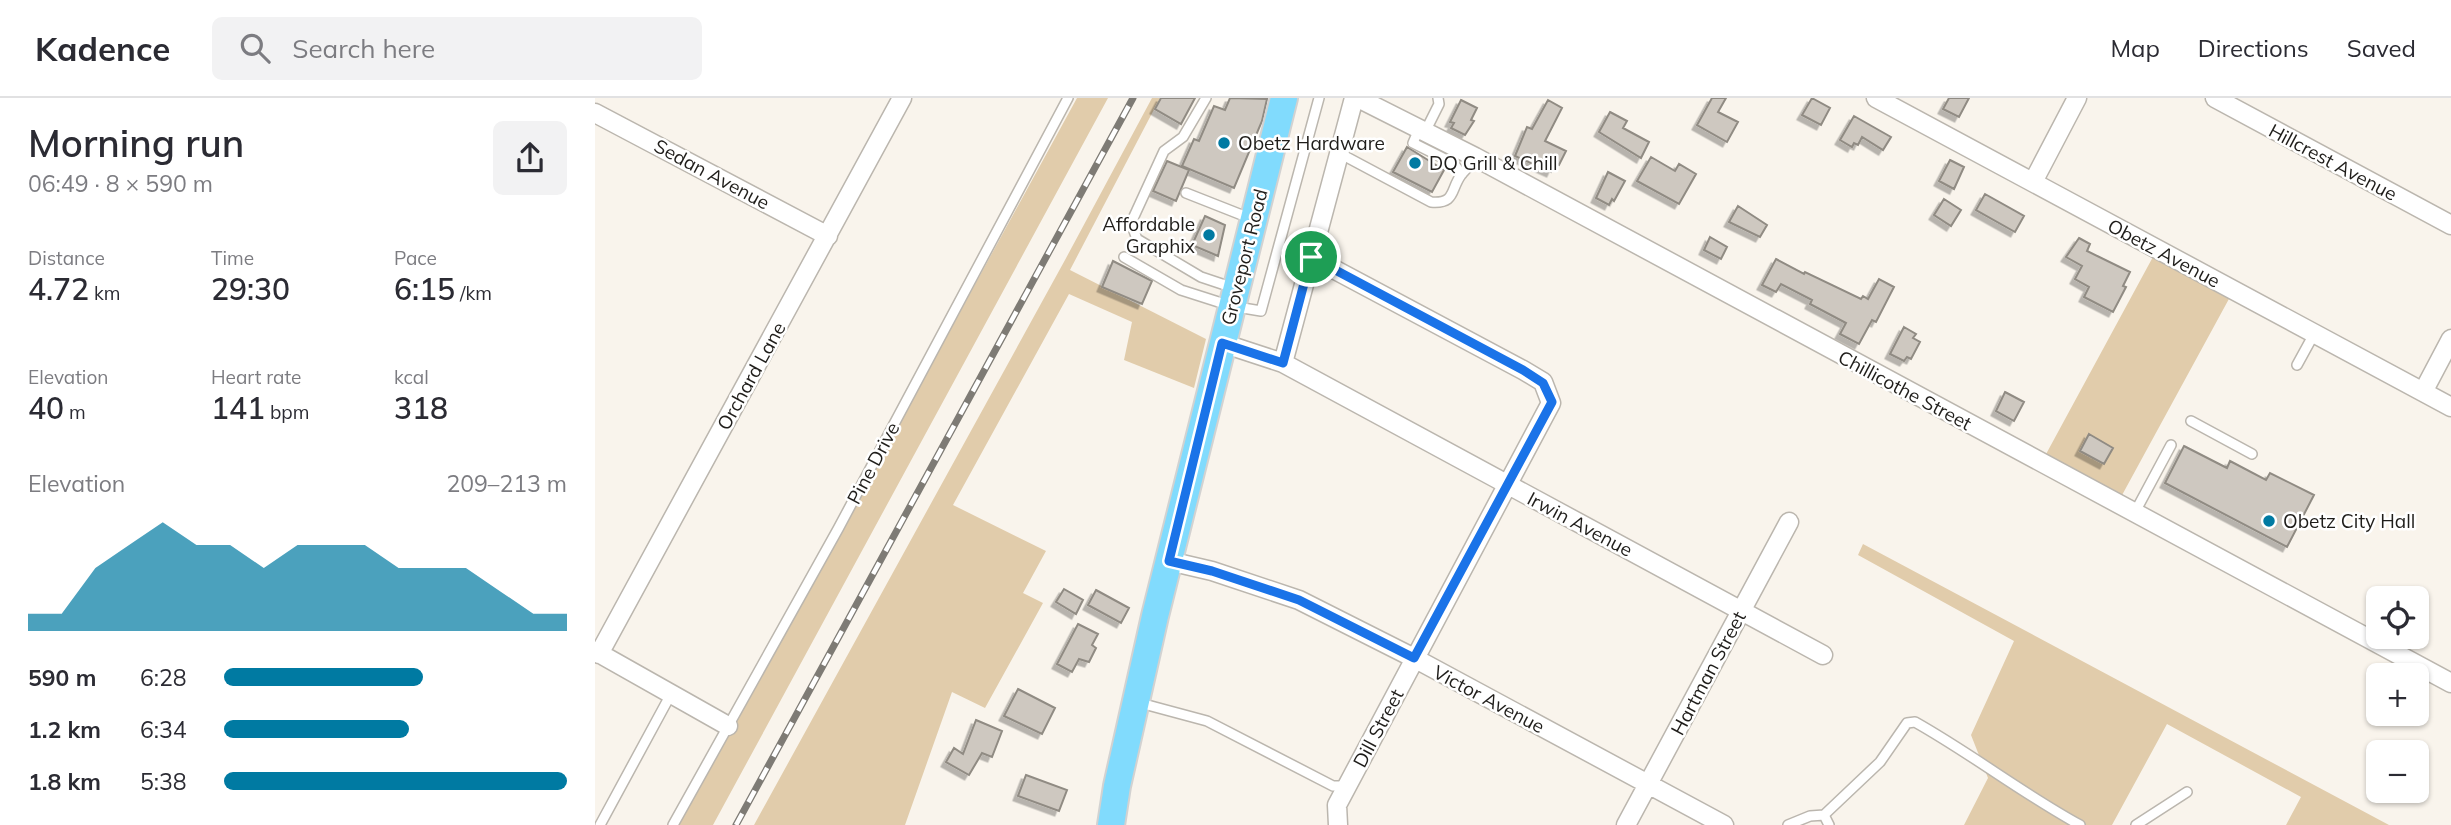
<!DOCTYPE html>
<meta charset="utf-8">
<style>
:root{--surface:#fff;--page:#f2f2f3;--text:#2b2b33;--muted:#7c7c81;--line:#e1e1e2;--accent:#007aa2}
body{margin:0;font-family:Mulish,sans-serif;background:var(--page);color:var(--text);height:100vh;display:flex;flex-direction:column;font-size:26px;white-space:nowrap}
*{box-sizing:border-box;margin:0}
p{font-size:23px;color:var(--muted)}
.icon{flex:none;width:38px;height:38px;fill:none;stroke:currentColor;stroke-width:2;stroke-linecap:round;stroke-linejoin:round}
.map{position:relative;flex:1;overflow:hidden}
.sheet{display:flex;flex-direction:column;background:var(--surface);width:595px}
.sheet>*{flex:none}
.buttons{position:absolute;left:1771px;top:488px;display:grid;gap:14px}
.buttons a{display:grid;place-items:center;width:63px;height:63px;border-radius:10px;background:var(--surface);box-shadow:0 2px 5px #0004;font-size:35px}
.pin{position:absolute;display:grid;place-items:center;width:60px;height:60px;color:#fff;margin:-30px;border:4px solid #fff;border-radius:50%;box-shadow:0 2px 7px #0007}
.round{display:grid;place-items:center;flex:none;width:74px;height:74px;border-radius:10px;background:var(--page)}
.overview{display:flex;align-items:center;justify-content:space-between;height:119px;padding:0 28px}
h1{font-size:38px;font-weight:600;line-height:52px}
.stats{display:grid;grid-template-columns:repeat(3,1fr);gap:10px;height:119px;padding:7px 28px}
.stats div{display:grid;align-content:center}
.stats b{font-size:30px;font-weight:600}
.stats small{font-size:19px;font-weight:400}
.stats p{font-size:19px}
.chart{height:196px;padding:14px 28px}
.chart p{display:flex;justify-content:space-between}
.chart svg{width:100%;height:126px;margin-top:7px;fill:var(--accent);opacity:.7}
ul{padding:0 28px;list-style:none;font-size:23px}
li{display:grid;grid-template-columns:112px 84px 1fr;align-items:center;height:52px}
li i{height:18px;border-radius:9px;background:var(--accent)}
header{display:flex;align-items:center;gap:42px;box-sizing:border-box;height:98px;padding:0 35px;background:var(--surface);border-bottom:2px solid var(--line)}
header strong{font-size:33px}
nav{display:flex;gap:38px;margin-inline-start:auto;font-size:24px}
.search{width:490px;height:63px;background:var(--page);display:flex;align-items:center;gap:18px;box-sizing:border-box;padding:0 24px;border-radius:10px;color:var(--muted);font-size:26px}
main{display:flex;flex:1;min-height:0}
.map>svg:first-child{display:block}
.green{fill:#e1ccab}
.building{fill:#cec8c0;stroke:#908b83;stroke-width:2;filter:url(#shadow)}
.lines{fill:none;stroke-linecap:round;stroke-linejoin:round}
.service-casing{stroke:#bbb6ae;stroke-width:12}
.minor-casing{stroke:#bbb6ae;stroke-width:21}
.primary-casing{stroke:#d2d2d1;stroke-width:30}
.service{stroke:#fff;stroke-width:9}
.minor{stroke:#fff;stroke-width:18}
.primary{stroke:#81dbfd;stroke-width:26}
.rail-casing{stroke:#7e7b75;stroke-width:7}
.rail{stroke:#fff;stroke-width:4.5;stroke-dasharray:13;stroke-linecap:butt}
.route-casing{stroke:#fff;stroke-width:14}
.route{stroke:#1a73e8;stroke-width:9}
.poi-dot{fill:#007aa2;stroke:#fff;stroke-width:2.5}
.labels{text-anchor:middle;dominant-baseline:central;stroke-width:5;stroke-linejoin:round;paint-order:stroke}
.poi-label{font-size:19px;fill:#1f1d1a;stroke:#fff;text-anchor:start}
.street-label{font-size:19px;fill:#1f1d1a;stroke:#fff}
</style>
<header>
<strong>Kadence</strong>
<div class="search"><svg class="icon" aria-label="search" viewBox="0 0 24 24"><circle cx="10" cy="10" r="6"/><path d="M15 15l6 6"/></svg>Search here</div>
<nav><a>Map</a><a>Directions</a><a>Saved</a></nav>
</header>
<main>
<section class="sheet">
<div class="overview"><div><h1>Morning run</h1><p>06:49 · 8 × 590 m</p></div><a class="round"><svg class="icon" aria-label="share" viewBox="0 0 24 24"><path d="M12 15V3M7 8l5-5 5 5M5 13v7h14v-7"/></svg></a></div>
<div class="stats">
<div><p>Distance</p><b>4.72<small> km</small></b></div>
<div><p>Time</p><b>29:30</b></div>
<div><p>Pace</p><b>6:15<small> /km</small></b></div>
</div>
<div class="stats">
<div><p>Elevation</p><b>40<small> m</small></b></div>
<div><p>Heart rate</p><b>141<small> bpm</small></b></div>
<div><p>kcal</p><b>318</b></div>
</div>
<div class="chart"><p><span>Elevation</span>209–213 m</p>
<svg viewBox="0 0 160 44" preserveAspectRatio="none"><path d="M0 44V38L10 38L20 22L30 14L40 6L50 14L60 14L70 22L80 14L90 14L100 14L110 22L120 22L130 22L140 30L150 38L160 38V44z"/></svg>
</div>
<ul>
<li><b>590 m</b>6:28<i style="width:58%"></i></li>
<li><b>1.2 km</b>6:34<i style="width:54%"></i></li>
<li><b>1.8 km</b>5:38<i style="width:100%"></i></li>
</ul>
</section>
<div class="map">
<svg width="1856" height="727" viewBox="0 0 1856 727">
<defs>
<filter id="shadow"><feDropShadow dx="-4.5" dy="4.5" stdDeviation="0" flood-color="#0004"/></filter>
</defs>
<rect width="100%" height="100%" fill="#f9f4ec"/>
<path class="green" d="M482 0H513L118 727H84Z
M557 0H565L475 172 611 241 599 290 529 262 537 224 474 196 358 407 451 453 428 495 448 505 390 610 357 594 310 727H159L470 162Z
M1559 157 1635 199 1526 399 1450 358Z
M1268 446 1794 727H1691L1706 699 1572 626 1517 727H1369L1393 680 1376 637 1419 543 1263 457Z"/>
<path class="building" d="M566 0H600L586 26 560 11Z
M635 0 672 1 667 23 639 90 587 68 599 41 604 43 619 8 630 12Z
M1117 0H1131L1123 14 1143 24 1132 44 1102 27Z
M1217 0 1235 10 1226 27 1207 17Z
M1354 0H1374L1364 19 1348 11Z
M866 2 882 10 876 22 879 23 870 37 856 30 859 25 855 24Z
M953 2 967 10 950 43 971 53 964 67 960 65 956 74 920 58 932 29 937 31Z
M1015 14 1032 23 1028 30 1054 44 1046 60 1004 34Z
M1259 18 1296 39 1288 52 1267 39 1263 47 1259 45 1257 49 1245 42Z
M812 49 849 72 837 94 798 74Z
M1056 59 1080 73 1084 66 1101 76 1084 106 1042 83Z
M1355 62 1369 69 1359 91 1344 83Z
M572 63 594 72 581 103 558 93Z
M1013 74 1030 83 1019 103 1017 101 1014 107 1001 100Z
M1390 96 1429 118 1420 134 1381 112Z
M1349 101 1366 112 1356 128 1339 117Z
M1143 108 1172 127 1165 139 1134 124Z
M610 118 630 127 623 158 597 147Z
M1115 139 1132 149 1126 161 1109 152Z
M1484 140 1495 146 1492 153 1535 174 1528 188 1531 189 1518 214 1489 199 1494 189 1480 181 1487 168 1471 159Z
M1181 161 1209 176 1210 174 1266 201 1268 198 1273 201 1284 181 1299 189 1281 224 1277 222 1264 246 1245 236 1251 225 1215 206 1217 202 1186 186 1181 194 1167 187Z
M518 163 557 183 547 206 507 189Z
M1309 229 1321 236 1318 240 1325 244 1316 261 1312 259 1309 263 1295 256Z
M1410 294 1429 304 1419 323 1401 313Z
M1494 336 1518 350 1509 366 1485 353Z
M1589 348 1632 370 1635 363 1671 382 1675 375 1719 397 1692 449 1570 385Z
M469 491 488 502 481 516 461 504Z
M501 492 534 510 526 525 493 507Z
M483 526 503 536 497 547 501 550 494 564 484 561 477 574 462 566Z
M423 591 460 610 447 636 409 618Z
M381 622 407 633 397 659 387 655 374 677 351 664 359 650 368 656Z
M431 677 472 692 464 713 423 698Z"/>
<g class="lines">
<g class="service-casing">
<path id="service" d="M611 0 588 39 569 53 536 125 542 141 606 179 639 190
M824 31 818 45 858 65 867 76
M830 34 844 6 843 0
M744 55 836 104C861 106 855 92 866 77 871 71 876 67 880 59
M591 95 657 121
M529 159 586 192 636 208 666 213 724 0
M1702 267 1719 236
M1596 323 1657 356
M1539 416 1576 347
M545 605 612 623 738 688H752
M5 727 76 596
M78 727 243 431 473 0
M1193 727 1215 718 1229 717
M1234 727 1229 717 1285 664 1312 625 1320 624C1377 656 1428 696 1485 727
M1541 727 1592 694"/>
</g>
<g class="minor-casing">
<path id="minor" d="M763 0 880 59 1856 585
M1281 0 1856 309
M1620 0 1856 127
M0 15 233 138
M1438 84 1482 0
M716 159 928 272 948 284 956 305 742 707 743 727
M627 245 688 265 1228 557
M688 265 759 0
M1828 294 1856 241
M574 463 617 473 704 502 819 560 1129 727
M0 553 133 628
M4 556 307 0
M1031 727 1194 424"/>
</g>
<g class="primary-casing">
<path id="primary" d="M516 727 522 688 560 518 689 0"/>
</g>
<use href="#service" class="service"/>
<use href="#minor" class="minor"/>
<use href="#primary" class="primary"/>
<g class="rail-casing">
<path id="rail" d="M141 727 538 0"/>
</g>
<use href="#rail" class="rail"/>
</g>
<g class="lines">
<g class="route-casing">
<path id="route" d="M716 159 928 272 948 285 957 304 819 560 704 502 617 473 574 463 627 245 688 265Z"/>
</g>
<use href="#route" class="route"/>
</g>
<g class="poi-dot">
<circle cx="629" cy="45" r="7"/>
<circle cx="820" cy="65" r="7"/>
<circle cx="614" cy="137" r="7"/>
<circle cx="1674" cy="423" r="7"/>
</g>
<g class="labels">
<g class="poi-label">
<text x="643" y="45">Obetz Hardware</text>
<text x="834" y="65">DQ Grill &amp; Chill</text>
<text x="600" y="126" text-anchor="end">Affordable<tspan x="600" dy="22">Graphix</tspan></text>
<text x="1688" y="423">Obetz City Hall</text>
</g>
<g class="street-label">
<text transform="translate(1738 64) rotate(28)">Hillcrest Avenue</text>
<text transform="translate(117 76) rotate(28)">Sedan Avenue</text>
<text transform="translate(1569 155) rotate(28)">Obetz Avenue</text>
<text transform="translate(649 159) rotate(-76)">Groveport Road</text>
<text transform="translate(156 278) rotate(-61)">Orchard Lane</text>
<text transform="translate(1310 292) rotate(28)">Chillicothe Street</text>
<text transform="translate(278 365) rotate(-62)">Pine Drive</text>
<text transform="translate(985 426) rotate(28)">Irwin Avenue</text>
<text transform="translate(1113 575) rotate(-62)">Hartman Street</text>
<text transform="translate(894 601) rotate(28)">Victor Avenue</text>
<text transform="translate(783 630) rotate(-62)">Dill Street</text>
</g>
</g>
</svg>
<div class="buttons">
<a><svg class="icon" aria-label="locate" viewBox="0 0 24 24"><circle cx="12" cy="12" r="6"/><path d="M12 2v4M12 18v4M2 12h4M18 12h4"/></svg></a>
<a>+</a>
<a>−</a>
</div>
<div class="pin" style="left:716px;top:159px;background:#1e9e55"><svg class="icon" aria-label="arrive" viewBox="0 0 24 24"><path d="M6 21V4h12l-3 4 3 4H6"/></svg></div>
</div>
</main>
